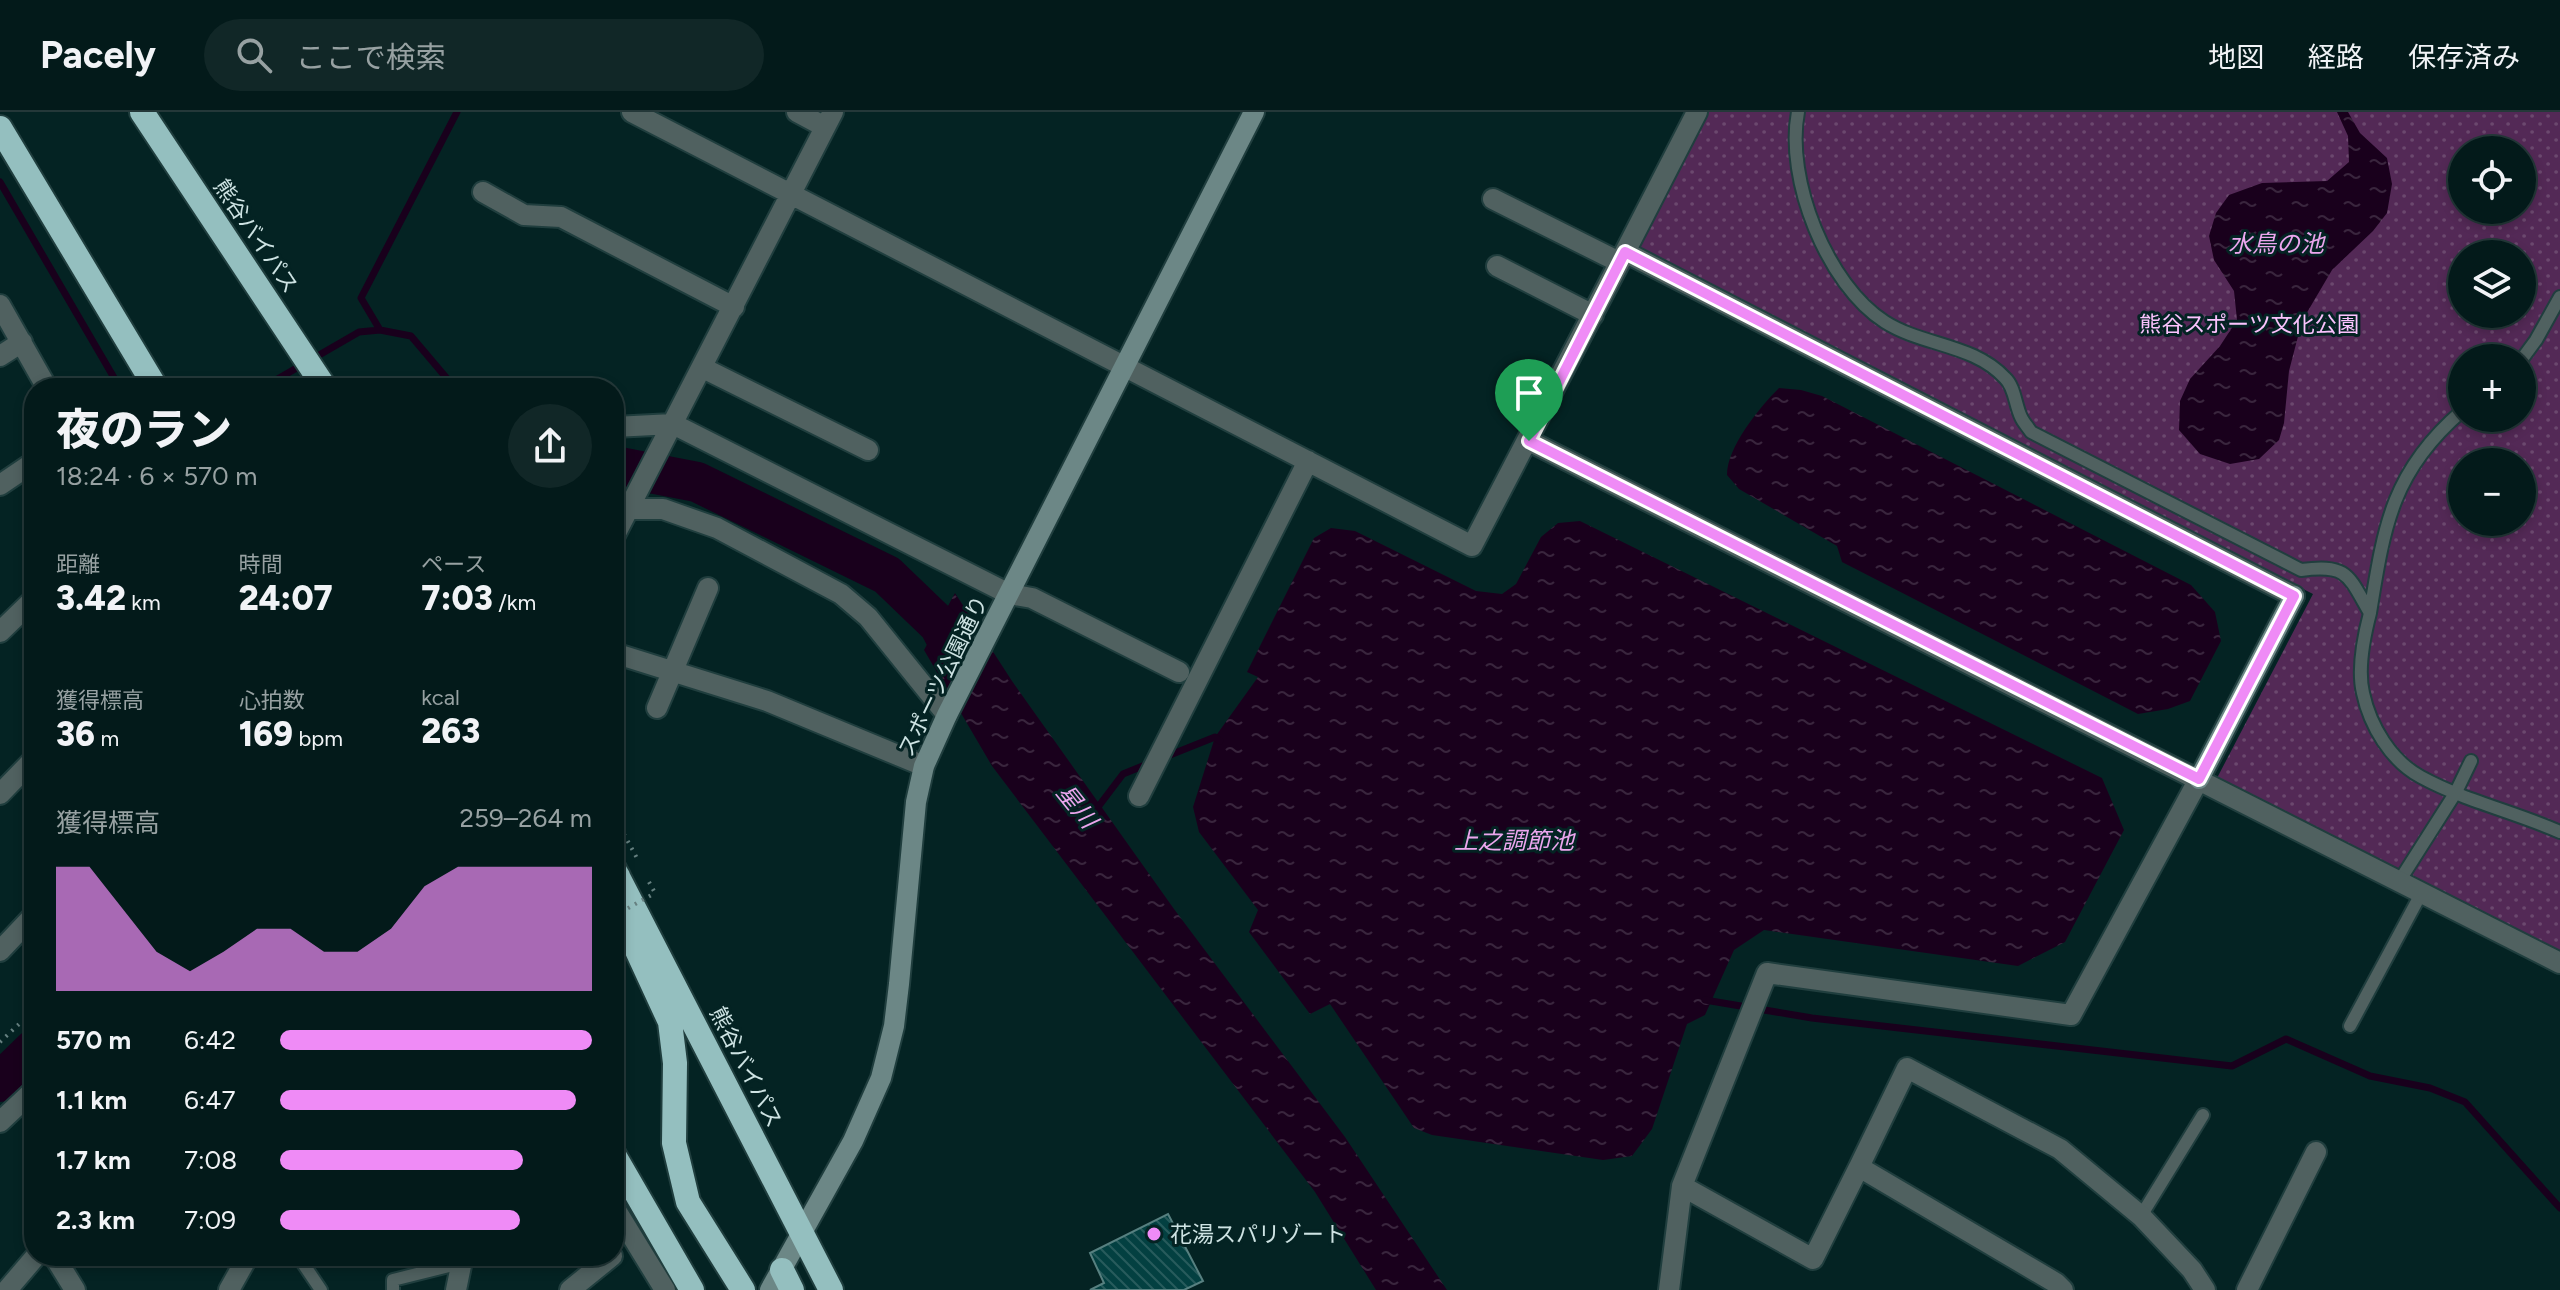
<!DOCTYPE html>
<html lang="ja">
<meta charset="utf-8">
<style>
:root{--surface:#031a1a;--page:#112727;--text:#f1f3f6;--muted:#97a1a2;--line:#243839;--accent:#ef8bf6}
body{margin:0;font-family:Figtree,"Noto Sans JP",sans-serif;background:var(--page);color:var(--text);height:100vh;display:flex;flex-direction:column;font-size:30px;white-space:nowrap}
*{box-sizing:border-box;margin:0}
p{font-size:26px;color:var(--muted)}
.icon{flex:none;width:44px;height:44px;fill:none;stroke:currentColor;stroke-width:2;stroke-linecap:round;stroke-linejoin:round}
.map{position:relative;flex:1;overflow:hidden}
.sheet{position:absolute;left:24px;top:266px;width:600px;height:888px;display:flex;flex-direction:column;background:var(--surface);border-radius:32px;box-shadow:0 4px 12px #0003,0 0 0 2px var(--line)}
.sheet>*{flex:none}
.fabs{position:absolute;left:2448px;top:24px;display:grid;gap:16px}
.fabs a{display:grid;place-items:center;width:88px;height:88px;border-radius:50%;background:var(--surface);box-shadow:0 4px 12px #0003,0 0 0 2px var(--line);font-size:40px}
.pin{position:absolute;display:grid;place-items:center;width:68px;height:68px;color:#fff;margin:-82px -34px;border-radius:50% 50% 50% 0;rotate:-45deg;box-shadow:0 0 8px #0007}
.pin .icon{rotate:45deg}
.round{display:grid;place-items:center;flex:none;width:84px;height:84px;border-radius:42px;background:var(--page)}
.overview{display:flex;align-items:center;justify-content:space-between;height:136px;padding:0 32px}
h1{font-size:44px;font-weight:800;line-height:60px}
.stats{display:grid;grid-template-columns:repeat(3,1fr);gap:12px;height:136px;padding:8px 32px}
.stats div{display:grid;align-content:center}
.stats b{font-size:34px;font-weight:800}
.stats small{font-size:22px;font-weight:400}
.stats p{font-size:22px}
.chart{height:224px;padding:16px 32px}
.chart p{display:flex;justify-content:space-between}
.chart svg{width:100%;height:144px;margin-top:8px;fill:var(--accent);opacity:.7}
ul{padding:0 32px;list-style:none;font-size:26px}
li{display:grid;grid-template-columns:128px 96px 1fr;align-items:center;height:60px}
li i{height:20px;border-radius:10px;background:var(--accent)}
header{display:flex;align-items:center;gap:48px;box-sizing:border-box;height:112px;padding:0 40px;background:var(--surface);border-bottom:2px solid var(--line)}
header strong{font-size:38px}
nav{display:flex;gap:44px;margin-inline-start:auto;font-size:28px}
.search{width:560px;height:72px;background:var(--page);display:flex;align-items:center;gap:20px;box-sizing:border-box;padding:0 28px;border-radius:44px;color:var(--muted);font-size:30px}
.map>svg:first-child{display:block}
.park{fill:url(#park-dots);fill-rule:evenodd}
.water{fill:url(#water-ripples)}
.lines{fill:none;stroke-linecap:round;stroke-linejoin:round}
.stream{stroke:#19001c;stroke-width:7}
.river{stroke:#19001c;stroke-width:40}
.building{fill:url(#building-back-hatch);stroke:#578080;stroke-width:2}
.lane-casing{stroke:#203e3e;stroke-width:16}
.street-casing{stroke:#203e3e;stroke-width:24}
.secondary-casing{stroke:#203e3e;stroke-width:24}
.highway-casing{stroke:#203e3e;stroke-width:28}
.path{stroke:#668080;stroke-width:4;stroke-dasharray:2 6;stroke-linecap:butt}
.lane{stroke:#506160;stroke-width:12}
.street{stroke:#506160;stroke-width:20}
.secondary{stroke:#6c8786;stroke-width:20}
.highway{stroke:#94bfbf;stroke-width:24}
.path-bridge{stroke:#668080;stroke-width:4;stroke-dasharray:2 6;stroke-linecap:butt}
.route-casing{stroke:#fff;stroke-width:16}
.route{stroke:#ef8bf6;stroke-width:10}
.poi-dot{fill:#ef8bf6;stroke:#042323;stroke-width:3}
.labels{text-anchor:middle;dominant-baseline:central;stroke-width:6;stroke-linejoin:round;paint-order:stroke}
.street-label{font-size:22px;fill:#cee3e3;stroke:#042323}
.park-label{font-size:22px;fill:#fbc3fe;stroke:#042323}
.poi-label{font-size:22px;fill:#cee3e3;stroke:#042323;text-anchor:start}
.water-label{font-size:24px;font-style:italic;fill:#eba6ee;stroke:#042323}
</style>
<header>
<strong>Pacely</strong>
<div class="search"><svg class="icon" aria-label="search" viewBox="0 0 24 24"><circle cx="10" cy="10" r="6"/><path d="M15 15l6 6"/></svg>ここで検索</div>
<nav><a>地図</a><a>経路</a><a>保存済み</a></nav>
</header>
<div class="map">
<svg width="2560" height="1178" viewBox="0 0 2560 1178">
<defs>
<pattern id="park-dots" width="8" height="8" patternUnits="userSpaceOnUse" patternTransform="scale(2)"><rect width="8" height="8" fill="#532956"/><path d="M2 2h.1M6 6h.1" fill="none" stroke="#6b486e" stroke-width="1.8" stroke-linecap="round"/></pattern>
<pattern id="water-ripples" width="26" height="14" patternUnits="userSpaceOnUse" patternTransform="scale(2)"><rect width="26" height="14" fill="#19001c"/><path d="M2 4q2-2 4 0t4 0M15 11q2-2 4 0t4 0" fill="none" stroke="#39253d"/></pattern>
<pattern id="building-back-hatch" width="6" height="6" patternUnits="userSpaceOnUse" patternTransform="scale(2)"><rect width="6" height="6" fill="#034041"/><path d="M-1 5l2 2M0 0l6 6M5-1l2 2" fill="none" stroke="#275b5c"/></pattern>
</defs>
<rect width="100%" height="100%" fill="#042323"/>
<path class="park" d="M1705 0H2560V842L2216 668 2313 482 1635 135ZM2462 38H2522V98H2462ZM2462 142H2522V202H2462ZM2462 246H2522V306H2462ZM2462 350H2522V410H2462Z"/>
<path class="water" d="M2337 0H2348L2360 21 2387 46 2392 72 2387 101 2373 119 2332 158 2302 209 2289 259 2284 311 2279 328 2259 347 2230 352 2200 342 2179 318 2180 289 2190 267 2220 234 2237 208 2234 179 2214 148 2209 124 2216 101 2229 83 2262 71 2327 69 2349 50 2348 24Z
M1779 276 1801 278 1822 284 2191 473 2215 500 2221 529 2190 589 2168 597 2138 602 1842 450 1837 434 1739 377 1727 363C1727 335 1759 296 1779 276Z
M1580 409 2102 666 2124 718 2065 830 2018 854 1764 818 1734 838 1705 903 1687 912 1652 1017 1632 1044 1603 1048 1432 1023 1414 1016 1330 892 1310 902 1249 820 1258 798 1199 720 1193 695 1215 625 1258 565 1247 560 1314 426 1331 416 1355 419 1476 479 1502 482 1516 472 1541 425 1558 411Z
M955 481 1012 569 1174 797 1345 1025 1447 1178H1376L1315 1080 992 654 924 538Z"/>
<g class="lines">
<path class="stream" d="M0 70 120 276
M380 218 361 186 457 0
M262 276 359 220 380 218 411 224 455 276
M1165 645 1215 625 1220 629
M1095 699 1123 662 1150 651
M1705 888 1812 906 2232 954 2286 927 2370 964 2430 976 2465 990 2560 1096"/>
<path class="river" d="M614 354 697 370 887 463 939 513 963 559
M0 970 34 937"/>
</g>
<path class="building" d="M1168 1102 1203 1169 1184 1178H1090L1104 1171 1090 1141Z"/>
<g class="lines">
<g class="lane-casing">
<path id="lane" d="M1798 0C1785 67 1827 173 1885 210 1923 234 1974 232 2005 266 2015 275 2015 293 2021 305 2023 310 2028 315 2031 320L2301 458C2348 452 2348 463 2370 501 2364 524 2357 556 2363 581 2370 614 2391 649 2421 665 2465 689 2515 700 2560 720
M2522 247 2536 228 2560 185
M2370 501C2384 414 2392 359 2462 299
M2400 768 2456 680 2471 649
M2350 914 2422 780
M2141 1104 2203 1003
M298 1144 321 1178
M393 1178V1168L461 1151"/>
</g>
<g class="street-casing">
<path id="street" d="M632 0 1472 434 1625 140
M797 0 825 15
M1697 0 1625 140 2294 484
M483 80 524 103 561 105 734 195
M1493 87 1619 150
M1497 154 1593 203
M0 193 47 276
M0 244 22 230
M703 256 868 338
M614 315 673 312 1009 482 1032 486 1179 560
M1529 329 2560 851
M0 373 34 350
M617 397H663L717 416 841 482 868 505 947 603
M614 425 833 0
M0 520 34 487
M614 541 767 589 924 654
M657 596 708 476
M0 682 34 647
M1139 684 1308 349
M0 839 34 803
M0 1010 34 978
M1859 1055 1907 956 2060 1037 2141 1104 2192 1158 2205 1178
M1682 1074 1813 1147 1859 1055 2056 1171 2063 1178
M614 1095 665 1178
M54 1144 75 1178
M7 1178 36 1144
M229 1178 248 1144
M456 1178 463 1144
M570 1178 612 1144
M1669 1178 1682 1074 1767 861 2071 903 2199 667
M2247 1178 2316 1040"/>
</g>
<g class="secondary-casing">
<path id="secondary" d="M2199 667 2294 484
M770 1178 853 1029 881 966 894 914 899 872 916 690 924 654 947 603 1254 0"/>
</g>
<g class="highway-casing">
<path id="highway" d="M142 0 325 276
M0 16 156 276
M614 757 831 1178
M618 764 615 791 670 910 675 951 674 1031 688 1090 743 1178
M614 1043 692 1178
M782 1158 792 1178"/>
</g>
<path class="path" d="M620 715 638 748
M649 770 655 781
M0 930 34 898"/>
<use href="#lane" class="lane"/>
<use href="#street" class="street"/>
<use href="#secondary" class="secondary"/>
<use href="#highway" class="highway"/>
<path class="path-bridge" d="M614 804 655 781"/>
</g>
<g class="lines">
<g class="route-casing">
<path id="route" d="M1625 140 2294 484 2199 667 1529 329Z"/>
</g>
<use href="#route" class="route"/>
</g>
<circle class="poi-dot" cx="1154" cy="1122" r="8"/>
<g class="labels">
<g class="street-label">
<text transform="translate(256 124) rotate(56)">熊谷バイパス</text>
<text transform="translate(943 564) rotate(-64)">スポーツ公園通り</text>
<text transform="translate(746 955) rotate(63)">熊谷バイパス</text>
</g>
<g class="park-label">
<text x="2249" y="212">熊谷スポーツ文化公園</text>
</g>
<g class="poi-label">
<text x="1170" y="1122">花湯スパリゾート</text>
</g>
<g class="water-label">
<text x="2276" y="131">水鳥の池</text>
<text transform="translate(1077 694) rotate(51)">星川</text>
<text x="1514" y="728">上之調節池</text>
</g>
</g>
</svg>
<div class="fabs">
<a><svg class="icon" aria-label="locate" viewBox="0 0 24 24"><circle cx="12" cy="12" r="6"/><path d="M12 2v4M12 18v4M2 12h4M18 12h4"/></svg></a>
<a><svg class="icon" aria-label="layers" viewBox="0 0 24 24"><path d="M12 4l9 5-9 5-9-5zM3 14l9 5 9-5"/></svg></a>
<a>+</a>
<a>−</a>
</div>
<div class="pin" style="left:1529px;top:329px;background:#1e9e55"><svg class="icon" aria-label="arrive" viewBox="0 0 24 24"><path d="M6 21V4h12l-3 4 3 4H6"/></svg></div>
<section class="sheet">
<div class="overview"><div><h1>夜のラン</h1><p>18:24 · 6 × 570 m</p></div><a class="round"><svg class="icon" aria-label="share" viewBox="0 0 24 24"><path d="M12 15V3M7 8l5-5 5 5M5 13v7h14v-7"/></svg></a></div>
<div class="stats">
<div><p>距離</p><b>3.42<small> km</small></b></div>
<div><p>時間</p><b>24:07</b></div>
<div><p>ペース</p><b>7:03<small> /km</small></b></div>
</div>
<div class="stats">
<div><p>獲得標高</p><b>36<small> m</small></b></div>
<div><p>心拍数</p><b>169<small> bpm</small></b></div>
<div><p>kcal</p><b>263</b></div>
</div>
<div class="chart"><p><span>獲得標高</span>259–264 m</p>
<svg viewBox="0 0 160 44" preserveAspectRatio="none"><path d="M0 44V6L10 6L20 19L30 32L40 38L50 32L60 25L70 25L80 32L90 32L100 25L110 12L120 6L130 6L140 6L150 6L160 6V44z"/></svg>
</div>
<ul>
<li><b>570 m</b>6:42<i style="width:100%"></i></li>
<li><b>1.1 km</b>6:47<i style="width:95%"></i></li>
<li><b>1.7 km</b>7:08<i style="width:78%"></i></li>
<li><b>2.3 km</b>7:09<i style="width:77%"></i></li>
</ul>
</section>
</div>
